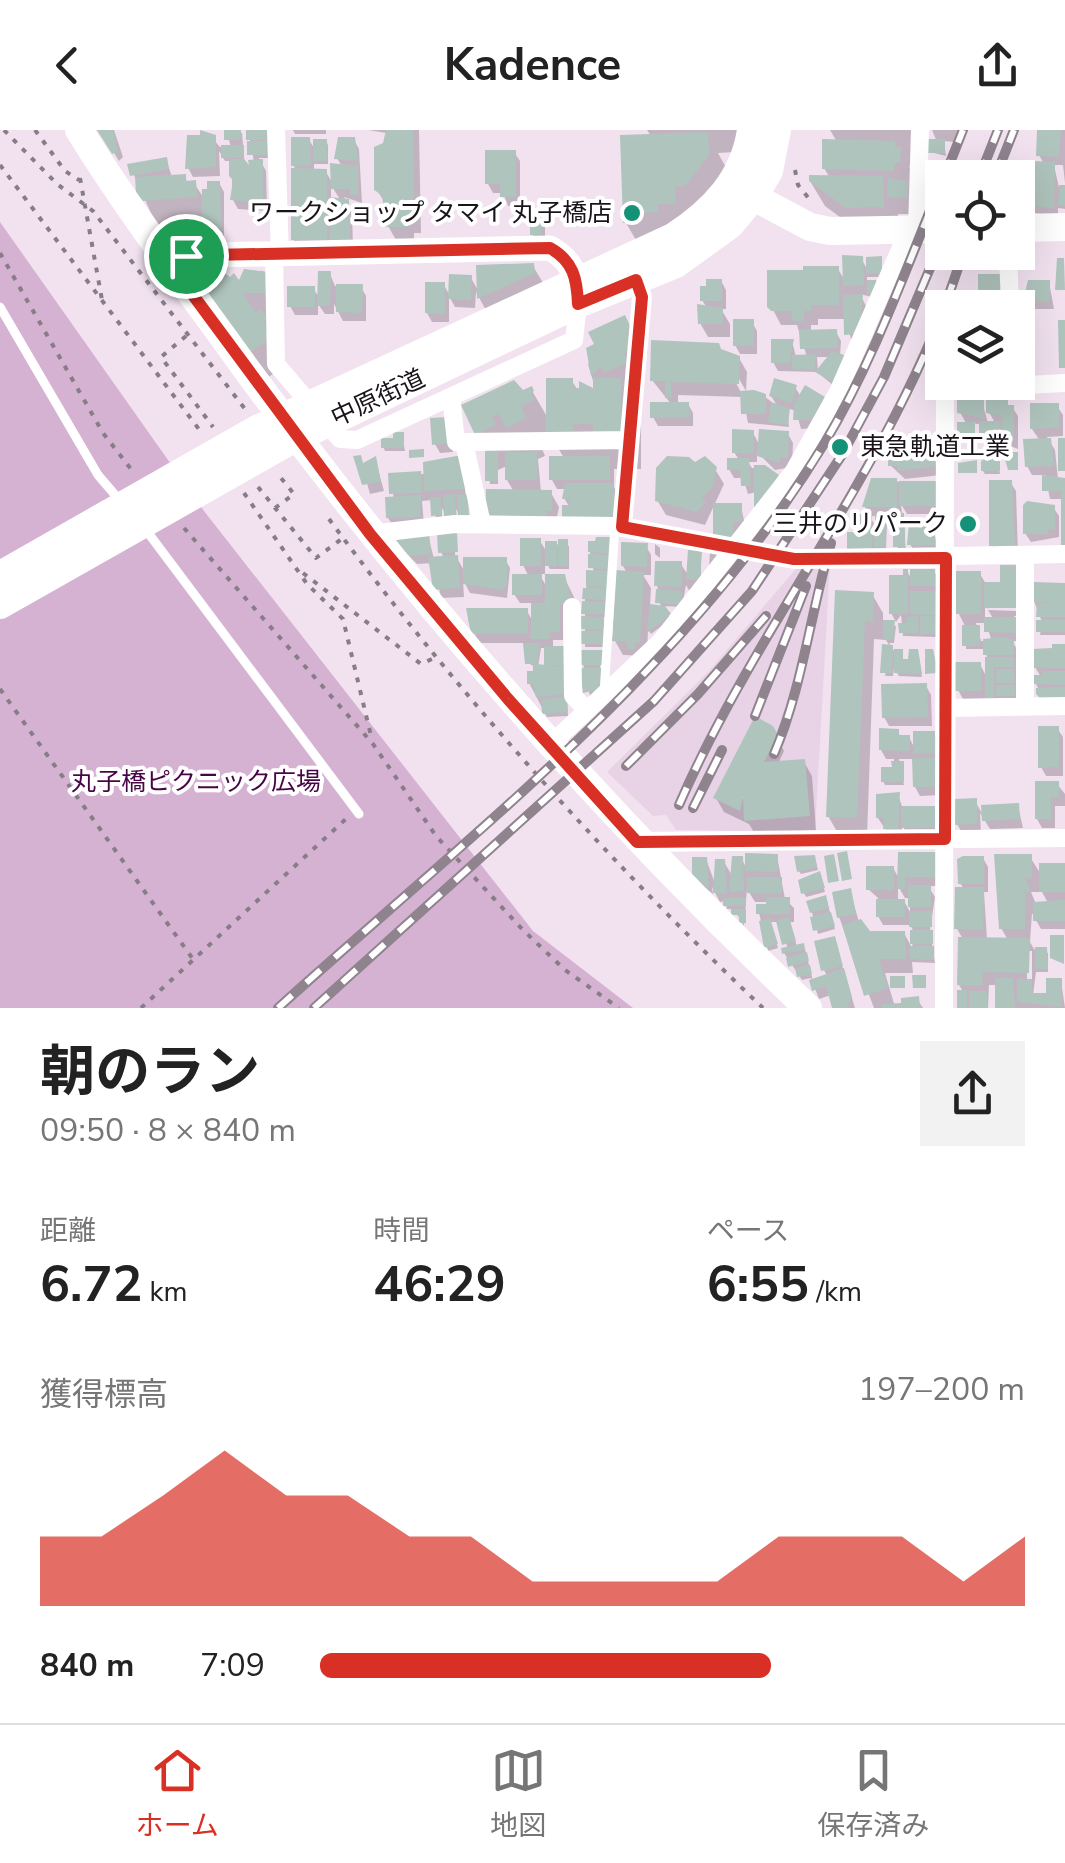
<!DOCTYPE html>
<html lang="ja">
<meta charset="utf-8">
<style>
:root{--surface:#fff;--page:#f2f2f2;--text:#222;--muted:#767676;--line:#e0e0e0;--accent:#d93025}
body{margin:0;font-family:"Nunito Sans","Noto Sans JP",sans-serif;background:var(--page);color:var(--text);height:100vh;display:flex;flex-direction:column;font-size:38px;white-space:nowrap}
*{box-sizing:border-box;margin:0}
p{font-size:32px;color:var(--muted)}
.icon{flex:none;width:55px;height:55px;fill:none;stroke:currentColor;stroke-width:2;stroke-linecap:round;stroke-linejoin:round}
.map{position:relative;height:878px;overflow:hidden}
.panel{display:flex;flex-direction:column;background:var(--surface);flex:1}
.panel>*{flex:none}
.controls{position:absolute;left:925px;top:30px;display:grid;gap:20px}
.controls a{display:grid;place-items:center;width:110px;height:110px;border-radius:0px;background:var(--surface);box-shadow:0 10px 40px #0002;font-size:50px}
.pin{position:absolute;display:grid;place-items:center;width:85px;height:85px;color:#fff;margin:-42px;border:5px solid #fff;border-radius:50%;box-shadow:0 2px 10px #0007}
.round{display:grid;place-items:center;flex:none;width:105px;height:105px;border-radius:0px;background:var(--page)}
.headline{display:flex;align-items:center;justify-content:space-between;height:170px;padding:0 40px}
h1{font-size:55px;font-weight:700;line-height:75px}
.metrics{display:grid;grid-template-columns:repeat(3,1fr);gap:15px;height:170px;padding:10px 40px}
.metrics div{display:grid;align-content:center}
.metrics b{font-size:50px;font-weight:700}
.metrics small{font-size:28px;font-weight:400}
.metrics p{font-size:28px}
.chart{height:280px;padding:20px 40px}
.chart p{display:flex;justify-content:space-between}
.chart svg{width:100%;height:180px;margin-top:10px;fill:var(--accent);opacity:.7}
ul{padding:0 40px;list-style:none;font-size:32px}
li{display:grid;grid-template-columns:160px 120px 1fr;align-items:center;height:75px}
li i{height:25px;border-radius:12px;background:var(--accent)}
header{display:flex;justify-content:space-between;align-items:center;height:130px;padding:0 40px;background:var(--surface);font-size:45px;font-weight:700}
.menu{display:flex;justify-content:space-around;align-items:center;height:140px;border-top:2px solid var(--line);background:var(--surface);font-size:28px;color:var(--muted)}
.menu a{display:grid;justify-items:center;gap:5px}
.menu .selected{color:var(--accent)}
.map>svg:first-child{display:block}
.built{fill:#e8d3e6}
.green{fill:#d5b1d2}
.shadow{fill:#0003;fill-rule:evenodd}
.building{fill:#afc4bd}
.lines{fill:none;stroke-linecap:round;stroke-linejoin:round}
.path{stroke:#877d86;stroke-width:4;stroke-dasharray:5 8;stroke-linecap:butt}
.lane{stroke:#fff;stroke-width:9}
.street{stroke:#fff;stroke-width:18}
.secondary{stroke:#fff;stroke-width:25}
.primary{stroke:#fff;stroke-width:28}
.rail-casing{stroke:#8f848e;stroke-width:10}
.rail{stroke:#fff;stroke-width:6;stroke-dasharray:19;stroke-linecap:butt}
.route-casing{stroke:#fff;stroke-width:20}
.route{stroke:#d93025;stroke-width:12}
.poi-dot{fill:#159177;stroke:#fff;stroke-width:4}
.labels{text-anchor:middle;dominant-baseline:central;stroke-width:8;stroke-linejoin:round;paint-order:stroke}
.poi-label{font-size:25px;fill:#191419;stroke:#fff;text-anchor:end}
.street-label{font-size:25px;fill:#191419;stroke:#fff}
.park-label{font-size:25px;fill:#480546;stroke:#fff}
</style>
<header><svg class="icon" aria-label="back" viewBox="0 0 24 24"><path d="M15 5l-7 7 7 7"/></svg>Kadence<svg class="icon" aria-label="share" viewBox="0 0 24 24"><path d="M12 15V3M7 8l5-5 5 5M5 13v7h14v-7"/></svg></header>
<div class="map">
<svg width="1065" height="878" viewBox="0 0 1065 878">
<rect width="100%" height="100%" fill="#f2e2f0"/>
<path class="built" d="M799 435H830L815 702 676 700 666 685 653 686 607 642 709 541Z"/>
<path class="green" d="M0 92 204 381 533 801 633 878H0Z"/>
<path class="shadow" d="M100 0H114L123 27 119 31Z
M226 0 242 3 245 38 254 32 248 0 268 2 269 28H259L266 41 267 81 238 79 233 70 231 31H225L219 21 220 46 193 47 188 38 189 7 208 3 220 17H231Z
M293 0H326V4H295Z
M368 0H419L421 103H414V110H396L388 96 386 74 376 59 386 3Z
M647 0H753L752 21 718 23 728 41 647 129 626 93 651 6Z
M830 0H913L920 36H909L925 64 918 84H898L899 104 864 105 825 76 810 51 831 50 824 38 837 12Z
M932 0H960L955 12 944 11 946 26 930 22 937 12Z
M1040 0H1065V53L1063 35H1054L1059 58H1065V79L1058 78V86L1033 83 1028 74 1044 34 1039 25Z
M309 10 316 21 326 11 328 15V34H314V41L326 42 333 54 341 35 337 28 354 10 359 19 362 73 344 67 352 81 353 118 331 106V118H298L293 109 297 41 293 35ZM331 55 341 71 331 70Z
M514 22 520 31V76H508L503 63H493L488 54Z
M166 29 172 47H185L188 53H194L205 70 219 53 224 62V109H210L205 94 161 97 155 92 130 36Z
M539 86 545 95V113L538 114 533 105Z
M861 128 868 141 880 129 882 147H867V152H874L872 167 860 164 866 176 852 213 846 189H818V195H811V202H836L841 211 838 259 818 243 831 227H817L818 242 778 241 773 232 792 211 796 227H807L797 195H781L773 180 838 139 845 151Z
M533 136 549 163 494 195 476 162 475 178 455 177 449 166V192H432L427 183 444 155 450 166 471 148 479 162Z
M246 141H263L279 169 283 237 266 249 217 180 230 150 240 155Z
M330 144 335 156 361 157 366 166V191H343L334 174V184H325L318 174V185H295L290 176 313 158 320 169Z
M721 151 726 160V179H721L730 194V207H708L700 193 707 178 702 170Z
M1049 152 1054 179H1030L1025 170Z
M624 188 639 216 645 241 629 266 641 288V339H614V357L621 370V404L570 378 564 368 566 359H557L552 350 564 328 552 308 540 314 545 326 538 329 541 362 551 363 559 377 554 403 496 396 488 382 514 362 507 350V336L498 340V354H490L487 322 464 276 531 259 549 290 572 251 577 259 596 261 588 234Z
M752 192 757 201V224H740L735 215Z
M721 221 739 228 747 242 746 261 735 242 731 244 742 264 764 266 778 277 771 266 795 257 801 267 823 269 828 278 816 298 801 299 796 281 787 278 789 297 748 293 743 267 678 265V274H688L693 283V296H658L653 287 671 274 652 250Z
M982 272 988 293H995L989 282 1012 277 1018 286V319L1010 316 1000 300V309L984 307 982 295 973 293 976 310 961 307 959 303 967 295 960 282Z
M1057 276 1063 285V306L1047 307 1055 320 1058 349 1065 350V417L1064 369H1050L1045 345H1032L1027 336 1040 311 1032 299Z
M451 298 453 322 440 323 435 314Z
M753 303 760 316 788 304 793 313 792 337 775 340 757 322V332H748L752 338H764L783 356 748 364 743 348H734L729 339 739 330 734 322Z
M402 304 405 321H385L383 317Z
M935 316 941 345 905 349 890 335Z
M360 328 364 335 375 329 384 361 370 364Z
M461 328 469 390H463L456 379 457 389 449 390 442 378V388L436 389 433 370 422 371 424 395 394 397 388 388 394 369 390 345 426 344Z
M998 330 1000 344H985L983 341Z
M694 335 715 339 724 354 705 395 666 385 657 370Z
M873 350 936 354 940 384H907L901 374 906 420H898L894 392H887L886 420 876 429 858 405 870 387 877 398V385L870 387 865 377Z
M1010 352 1016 361 1018 424H996L991 415Z
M741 376 746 400 737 415 715 406Z
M1053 377 1059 386V407L1031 412 1025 403Z
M932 395 939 423H915L910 414Z
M456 404 455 425 465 442 505 429 510 438 507 468 470 463 463 450 464 467 441 468 434 433 417 434 399 416 428 405 434 429 444 428 441 422Z
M610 410 607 487H602L605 517H585V469L588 443H594L590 422Z
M540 411 548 424V413L569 416V439H550L545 431V444H539L548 459 564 447 574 467V477L563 486V510H553V518H564L568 586 547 587 529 553 535 537 528 533 525 513H479L468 490V481H527L533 492V473H520L514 464 529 447 523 435ZM541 518H547V538L538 537Z
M655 414 660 418V428L655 424Z
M646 416 651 425V445H643L651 458 650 476 661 478 657 455 681 434 689 447 701 424V453L696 452 699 458 690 462 686 455 682 477 662 476 671 489 651 504 648 499 647 526 623 525 615 511 627 443 623 436Z
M710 423H722L709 436Z
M1017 438 988 479 985 474V490H994L988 480 1022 481V486H1014L1021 499V511H1012L1018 521 1016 569H963L958 560 980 534 987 548V527L985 519H966V498L959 484 980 444 986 454H1003ZM976 493H986L992 512 981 511Z
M907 441 913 452 934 441 939 450 936 507 903 506 901 485 896 492 891 483Z
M1065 455V505H1040L1042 492 1034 471Z
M837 463 872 464 883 483V493L896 496 894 513H889L894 521H901L903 532 919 526 922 547 899 546 894 538 893 546H885L890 517 886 510 874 509 867 707 839 705 828 686Z
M1065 520V561L1045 572 1036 554 1041 547 1035 537Z
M602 523 600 538 607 549 591 571 583 534Z
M926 556 931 565 932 596H889L884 587Z
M771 597 784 621 778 634 804 632 812 646 816 700 755 704 749 694 724 682 716 668ZM755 648 757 668 737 669Z
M1057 598 1063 607V646H1046L1041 637Z
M897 601 901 607H909L915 619 934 604 939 613 941 665 920 666 915 657 914 629H899L904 655H885L883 651 894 639V629H886L881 620Z
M1057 654 1065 664V676H1055V698H1042L1037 689Z
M898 665 903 679 935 678 941 706 909 707 902 695V708H891L878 688Z
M975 671 984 687 1018 676 1023 698 990 699 980 683 981 703H962L957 694Z
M934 725 939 756H928L935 767 930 800 935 833 912 832 913 843H885L895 877 917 869 923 878H874L839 787 850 761 859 792 869 804 904 803 912 818 914 802 910 795H883L878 786V768L868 759 893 738 900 750ZM898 756 905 768H910V782L904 771H898Z
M777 726 785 769 794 778V792H790L797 817 805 819 813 851 827 846 824 840 834 809 855 878H835L831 865 819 869 811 848 802 850 784 823 788 819 779 792H770L778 818 768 821 759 783 769 772H755L747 759 744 796 734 779H727L725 771 720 772 712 757 713 764 700 754 695 744 706 729 716 756 724 732 733 747 741 728 747 739Z
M1030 727 1042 746 1065 735V799H1041L1032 783 1030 812 1034 819 1048 823V842H1036L1033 865H1049L1061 851 1065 878H998V855H989L988 878H959L960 863H964L959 855 963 809 957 799 964 759 960 753 983 728 988 737V762H984L987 809 1008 810 1001 798ZM1031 762H1042L1048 773 1036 774ZM1027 821H1032V855H1027Z
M816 732 818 740 801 744 799 741Z
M821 747 825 762 806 767 804 763Z
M809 772H827L835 799 818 804Z"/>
<path class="building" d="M97 0H114L118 22 112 24Z
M200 0 216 5V37L185 39 187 5H200Z
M224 0H241V10H224Z
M246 0H267V10H246Z
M413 0 414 89 407 90V97H386L382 65 374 60V17L383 13 386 0Z
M1037 0H1061L1059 27 1036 26Z
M708 2 709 25 685 56H675L676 73 658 74V82L639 83V93H623L620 5Z
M291 7H310L311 35 291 36Z
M338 7H355L358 31 334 29Z
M313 9H327V31H313Z
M822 9 895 11V17H901L900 33H895L894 41 822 39Z
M927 9H945V23H927Z
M247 11H268V25H247Z
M221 15H244V28H221Z
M485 20H516V67H500V54H485Z
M167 27 169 39 130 46 127 34Z
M229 29H244L249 35 248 30 263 29V73L230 70 233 50 229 46Z
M1033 31 1055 32 1054 78 1025 75V64H1032Z
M330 33 358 36V65H350V59H331Z
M291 38 327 39V77H304L327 79V110H291Z
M186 44V51L196 50 197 67 143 71 136 64 135 47Z
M809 45 883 46 884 77 846 78 809 51Z
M888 48 908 52 907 68 887 67Z
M207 51H220L221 101H202V59H207Z
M1059 55H1065V76L1058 75Z
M329 67 349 69 350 110H330Z
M530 83H541V105H530Z
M842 125 863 126 864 155 843 156Z
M882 126V143L866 144V127Z
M1057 128H1064L1065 160H1055Z
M534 133 535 143 477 169 476 135Z
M803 136H839V175H811V181H804V191H792V181H771L767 177V140H803Z
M218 138 230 147 234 143 239 150 244 139 267 142V163H242L256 183 261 179 269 189 264 192 269 209 249 223 198 152Z
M318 141H331L330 176H317Z
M449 144 472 145 471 170 448 169Z
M978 144H1004V178H978Z
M706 149H722V171H700V156H706Z
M867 150H876V164H867Z
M1028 150H1050V171H1023Z
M425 152H445V184L425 183Z
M336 154H363L362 183 336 182Z
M287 156H315V177H287Z
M863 164 860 204 844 205 843 165Z
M697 174 723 178V194H698Z
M625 185 632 200 626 203 631 212 624 225 628 232 604 243 601 236 591 246 586 218 594 214 588 202Z
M733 189H754V216H733Z
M1058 190H1065V238H1059Z
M837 199 838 218 800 219 799 200Z
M771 209H794L789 233H771Z
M651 210 719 213 721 219 740 226 739 254 671 252V268H665V251H650Z
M832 221 847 226 833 252 815 242Z
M817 224 814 240 792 239V225Z
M546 248H573V258H579V251L593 258V248H621V303H593V294H573V303H546Z
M774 248 797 255 792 273 769 266Z
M514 250 523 260 532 256 534 261 531 263 534 270 521 276 526 288 506 298 499 284 492 287 496 295 475 305 461 275Z
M805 255 825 267 811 290H793L794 274Z
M754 260 766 264V284H741L740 261Z
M957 270H984V288L957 283Z
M986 270H1008V275H1014V311L1002 308V286L986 283Z
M650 272H689V288H650Z
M771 272 790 278 788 295 768 292Z
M1030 273H1059V297L1030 299Z
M447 287 450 313 432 315 430 288Z
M979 291H1000V306L979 303Z
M957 292H975V308L957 304Z
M732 299 754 300 753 324 732 323Z
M759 299 789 301 788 328 780 327V333L757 326Z
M393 302H404V318H381V308H393Z
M1051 308 1054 336 1025 337 1023 309Z
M1058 308H1065V341H1058Z
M888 313H937V336L897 341V336H888Z
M424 319V327L409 328V320Z
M485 321H498V351H485Z
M505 322H537V350H505Z
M1003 322H1018V340H1008Z
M361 325 363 333 376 326 381 352 362 355 353 326Z
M462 325 468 359 424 361 423 332Z
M549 326H610V350H549Z
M667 326 689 327 695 332 705 326 717 337 712 358 702 368 706 372 697 382 655 371 656 338Z
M988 327H1000V341H981V331Z
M727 328H749L751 356H741L740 340H727Z
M977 330V343H958V333Z
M754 335H765L779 345 754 381Z
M421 341 422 363 389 364 388 343Z
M1042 345 1065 348V415H1061V361H1042Z
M871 348H897V377H862Z
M989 350H1012L1015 416H989Z
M899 351H937V376H899Z
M565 353H614V391L562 387V375H569V369H562Z
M486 359 552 360V381H547L546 389 490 388 491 383 485 382Z
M455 364 456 386 444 387 443 365Z
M468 364 469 387H458L457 365Z
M421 365 420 387 386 388 385 367Z
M430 367H441L442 385 431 386Z
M1027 371 1055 375V399H1048V404H1023V375Z
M713 373H742V392H734L733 407 713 406Z
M875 383H904V392L875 391Z
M856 384H872V420H847V402H856Z
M874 393H886V417H874Z
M909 393H933L935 415H907Z
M893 394H905V417H893Z
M429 402 431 424 409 426 391 407Z
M457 402 458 422 438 423 437 403Z
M596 407H611V423L588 422V411H595Z
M520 408H541V436H520Z
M558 409H568V436H558Z
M545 411H557V436H545Z
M621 412 648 413 647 437 621 436Z
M688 420 702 421 700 450 686 449Z
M588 424 610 425V439L588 438Z
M458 425 460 458 433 460 428 427Z
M463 427H507V454L503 460 463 454Z
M655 431H682V457L654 456Z
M1000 435H1018V478H984V452H1000Z
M903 439H908V484H889V445H903Z
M910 439H935V456H910Z
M586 440 609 441 608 457 586 456Z
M616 440 644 442 640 513 634 512 635 519H627V512L612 511Z
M956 441H981V484H956Z
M512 444H542V465H512Z
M545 444H565L570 467 560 476V502H549V509H531V473H545Z
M1033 452 1065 453V487H1036L1037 473 1053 472H1031Z
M583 458H607V470L582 469Z
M656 459 682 461 681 475 655 473Z
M835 460 874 462 873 492 865 491 857 688 826 687Z
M910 461H937V485L910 484Z
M582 471 607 472V484H581Z
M650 474 665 476 671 484 647 503Z
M466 478H528V504H471Z
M580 486 604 487V500L579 499Z
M918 486V503H899L898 493H906V487Z
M920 486H938L935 504H920Z
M984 487H1017V503L984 502Z
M883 490H895L893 510H883Z
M1036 490H1065V502H1036Z
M962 495H980V516H962Z
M581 501H605V514H581Z
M1005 507 1014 510V525H983V509Z
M523 513H540L537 534 566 537 567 564 536 567 533 554H527V541H533V534H525Z
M882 514 893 515 892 543H880Z
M1052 514H1065V538H1032V519L1052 518Z
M544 516H565V535H544Z
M894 519H903V529H908L909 519H918L922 544 894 543Z
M925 519H933L938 543 925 544Z
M581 520H603V535H581Z
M985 527H1014V537H994V568H985Z
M955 532H981V561H955Z
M580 538H603L600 559 583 563Z
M996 539H1014V553H996Z
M1042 541H1065V555L1033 554V545H1042Z
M927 553 928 587 882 588 881 554Z
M996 555H1015V566H996Z
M1065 557V569H1041L1036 564V558Z
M567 567 568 582 542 584 541 569Z
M755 586 773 596 778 605 764 632 805 629 810 686 744 691 743 666 740 681 713 668Z
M1038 596H1059V637L1038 638Z
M879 598 899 599V605H910V621L879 620Z
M913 601H935V623L913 624Z
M912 628H937L938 657H913Z
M891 631H904V652H881V637H892Z
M1035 651H1059V667H1051V689H1035Z
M900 662 898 700 883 699 884 688H876V664Z
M977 668V694L955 695 954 669Z
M1019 673 1020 689 982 691 981 675Z
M901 676H937V698H901Z
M847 721 852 749 842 751 837 723Z
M898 722H936L935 747H905V759H897Z
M745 723 778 724V742L745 741Z
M834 724 839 751 828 753 824 726Z
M994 724H1032V748H1025L1031 762H1025V799H999Z
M815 725 817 737 797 742 794 726Z
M732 726H743L744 761 729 762Z
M963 726H984V754H958L957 729Z
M692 727H707L709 759 692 745Z
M715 729H725L727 763H713Z
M1039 733H1065V762H1039Z
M866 736H894V760H866Z
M820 741 825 758 801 764 798 750Z
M747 747H782V764L747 763Z
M908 755H931V777H908Z
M955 757H984L983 800 954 799Z
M851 758 856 784 837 788 832 762Z
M826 765 829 778 810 783 806 771Z
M766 767H790V784H756V774H766Z
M723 768H746V776H723Z
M876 769H905V787H876Z
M1065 770V791H1033V772Z
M731 779H746V793H739V785H731Z
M909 781H932V797H909Z
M831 782 835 796 813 801 810 787Z
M789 787 796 811 782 815 776 791Z
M770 788 778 814 764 818 759 791Z
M861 789 870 801H905L906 829H879L888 858 864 866 842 795Z
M910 800H933V814H910Z
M1050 805H1064V834L1050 828Z
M835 806 843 836 821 841 814 811Z
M958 807 1030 808 1029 843 983 842 982 856 957 855Z
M804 813 805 819 782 824 781 818Z
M910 816H934V830L910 829Z
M1035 817H1047L1048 839H1035Z
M807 822 809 831 788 837 786 828Z
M810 835 812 844 797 847 795 838Z
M844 838 852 867 847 878H832L826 856 812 861 809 850Z
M912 845H926V858H913Z
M890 846H905V858H890Z
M995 848H1013L1015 878H995Z
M1046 848H1062V877L1017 872V849H1032V863H1046Z
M957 860H967V878H957Z
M969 861H987V878H969Z
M919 866 920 878H882V874L901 873V868Z"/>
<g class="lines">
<path class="path" d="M4 0 57 54 93 81 245 279
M35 0 65 41 79 50
M0 35 201 302
M795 40 798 55 810 70
M80 48 102 170
M0 123 103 303 134 343
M186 206 161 227 213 297
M258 357 316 428 343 408
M244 363 307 454 343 489 372 610
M275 378 294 364 277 343
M329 389C458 564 605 728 763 878
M184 398 373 614 436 706 522 799 565 840 619 878
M303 443 421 534 434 528
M0 559 195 832
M141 878 348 687"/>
<path class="lane" d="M0 177 98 345 122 373
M143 396 359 684
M604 563 615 396"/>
<path class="street" d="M276 0 280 126
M917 99 920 0
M1008 122 1010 178
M274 126 276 234 340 309 357 310 574 210 578 174
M451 267 456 312H464
M482 394 464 312 629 310
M622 397 642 167 636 151
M370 404 455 394 615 396 794 429 1065 424
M1025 425V577
M572 477 573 566 587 580
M945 578 1065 576
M550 615 661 511 794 341 838 262 909 99
M641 712 1065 708
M944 878 945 259 1065 253"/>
<path class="secondary" d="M164 126 550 118C571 130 577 144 578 169"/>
<path class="primary" d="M79 0C129 81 188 158 244 236 414 467 600 681 808 878
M739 59 810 97 830 101 942 99
M1018 98 1065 97
M0 445 259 298 673 107C713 81 744 49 751 0
M0 475 288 312 578 174 676 134 730 95 754 66 769 41 777 0"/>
<g class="rail-casing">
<path id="rail" d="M944 48 963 0
M979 48 998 0
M995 48 1014 0
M755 586 806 456
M774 624C803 556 810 484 831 413
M626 636 698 564 766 486
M679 675C761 486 904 320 963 122
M693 678 722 620
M278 878C472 703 687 540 824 314 873 232 906 139 942 51
M314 878 654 571 752 461 842 325 884 247 942 110"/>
</g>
<use href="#rail" class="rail"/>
</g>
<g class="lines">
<g class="route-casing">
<path id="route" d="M550 118C573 131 577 148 578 174L636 150 642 167 622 397 794 429 946 428 945 709 637 712 508 569 370 404 164 126Z"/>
</g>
<use href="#route" class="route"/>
</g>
<g class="poi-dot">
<circle cx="632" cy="83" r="10"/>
<circle cx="840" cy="317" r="10"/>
<circle cx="968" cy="394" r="10"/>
</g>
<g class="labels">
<g class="poi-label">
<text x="612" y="83">ワークショップ タマイ 丸子橋店</text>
<text x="860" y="317" text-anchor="start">東急軌道工業</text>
<text x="948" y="394">三井のリパーク</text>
</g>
<g class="street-label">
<text transform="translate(378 268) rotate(-25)">中原街道</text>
</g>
<g class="park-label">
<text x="196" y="652">丸子橋ピクニック広場</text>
</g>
</g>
</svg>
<div class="controls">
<a><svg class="icon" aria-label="locate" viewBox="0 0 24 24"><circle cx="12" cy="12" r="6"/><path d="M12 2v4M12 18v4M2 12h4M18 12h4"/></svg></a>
<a><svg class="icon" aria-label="layers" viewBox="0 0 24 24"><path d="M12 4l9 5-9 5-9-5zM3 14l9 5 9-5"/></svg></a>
</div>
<div class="pin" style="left:186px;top:126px;background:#1e9e55"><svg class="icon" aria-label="arrive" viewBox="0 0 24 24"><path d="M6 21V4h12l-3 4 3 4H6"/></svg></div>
</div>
<section class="panel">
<div class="headline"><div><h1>朝のラン</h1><p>09:50 · 8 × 840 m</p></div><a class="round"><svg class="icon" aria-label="share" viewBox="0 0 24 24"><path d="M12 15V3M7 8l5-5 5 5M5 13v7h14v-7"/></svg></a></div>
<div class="metrics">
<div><p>距離</p><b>6.72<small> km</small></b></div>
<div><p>時間</p><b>46:29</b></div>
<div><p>ペース</p><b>6:55<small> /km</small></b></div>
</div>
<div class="chart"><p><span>獲得標高</span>197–200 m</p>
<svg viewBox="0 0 160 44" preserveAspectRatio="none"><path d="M0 44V27L10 27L20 17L30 6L40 17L50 17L60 27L70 27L80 38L90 38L100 38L110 38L120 27L130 27L140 27L150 38L160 27V44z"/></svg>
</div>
<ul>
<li><b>840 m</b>7:09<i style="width:64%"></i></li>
</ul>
</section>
<nav class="menu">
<a class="selected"><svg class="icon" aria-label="home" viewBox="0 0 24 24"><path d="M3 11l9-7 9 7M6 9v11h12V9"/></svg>ホーム</a>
<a><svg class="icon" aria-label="map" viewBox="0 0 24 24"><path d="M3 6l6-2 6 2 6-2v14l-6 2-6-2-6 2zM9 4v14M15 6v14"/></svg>地図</a>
<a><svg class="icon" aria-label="saved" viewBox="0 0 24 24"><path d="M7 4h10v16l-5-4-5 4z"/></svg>保存済み</a>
</nav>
